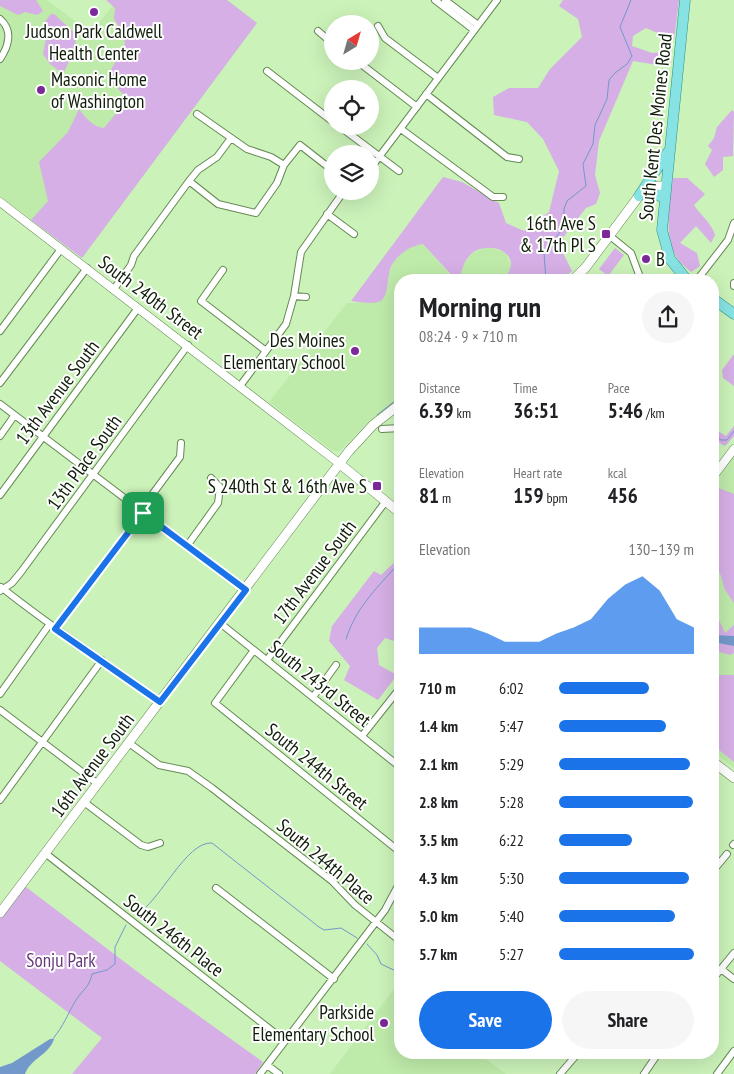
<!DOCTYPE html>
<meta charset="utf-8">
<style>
:root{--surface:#fff;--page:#f6f6f6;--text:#202124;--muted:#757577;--accent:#1a73e8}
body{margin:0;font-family:"PT Sans Narrow",sans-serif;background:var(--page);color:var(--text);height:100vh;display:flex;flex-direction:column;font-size:19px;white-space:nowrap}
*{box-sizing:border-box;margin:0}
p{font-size:16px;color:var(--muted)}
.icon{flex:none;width:28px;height:28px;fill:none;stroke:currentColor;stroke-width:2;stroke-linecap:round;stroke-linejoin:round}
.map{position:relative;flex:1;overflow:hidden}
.sheet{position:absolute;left:394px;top:274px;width:325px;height:785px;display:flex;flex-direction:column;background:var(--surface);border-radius:20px;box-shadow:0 5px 20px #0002}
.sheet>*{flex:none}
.needle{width:32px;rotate:37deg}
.buttons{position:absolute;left:324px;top:15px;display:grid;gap:10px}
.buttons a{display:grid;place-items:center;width:55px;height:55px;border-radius:50%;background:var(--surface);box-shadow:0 5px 20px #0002;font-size:25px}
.pin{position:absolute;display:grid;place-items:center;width:42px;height:42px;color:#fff;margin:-21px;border-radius:10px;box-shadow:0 2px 8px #0006}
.round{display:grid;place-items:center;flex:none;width:52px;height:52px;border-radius:26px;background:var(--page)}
.summary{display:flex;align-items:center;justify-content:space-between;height:85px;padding:0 25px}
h1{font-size:28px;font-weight:800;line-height:38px}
.metrics{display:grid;grid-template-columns:repeat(3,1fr);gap:8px;height:85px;padding:5px 25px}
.metrics div{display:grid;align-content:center}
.metrics b{font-size:21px;font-weight:800}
.metrics small{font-size:14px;font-weight:400}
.metrics p{font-size:14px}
.chart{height:140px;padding:10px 25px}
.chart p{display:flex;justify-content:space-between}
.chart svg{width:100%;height:90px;margin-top:5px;fill:var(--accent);opacity:.7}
.action{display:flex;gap:10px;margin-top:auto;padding:10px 25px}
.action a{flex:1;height:58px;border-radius:30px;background:var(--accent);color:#fff;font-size:20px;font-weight:800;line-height:58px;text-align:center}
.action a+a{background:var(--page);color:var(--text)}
ul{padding:0 25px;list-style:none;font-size:16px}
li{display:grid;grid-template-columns:80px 60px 1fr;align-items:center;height:38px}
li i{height:12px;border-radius:6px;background:var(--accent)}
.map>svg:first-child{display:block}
.built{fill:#beeaaa}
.green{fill:#d5afe5}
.water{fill:#7398ca}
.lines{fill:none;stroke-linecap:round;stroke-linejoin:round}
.stream{stroke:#7398ca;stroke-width:1}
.minor-casing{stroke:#668a55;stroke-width:8}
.tertiary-casing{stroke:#668a55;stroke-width:9}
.secondary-casing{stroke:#668a55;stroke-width:10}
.primary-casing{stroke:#29918a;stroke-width:11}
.minor{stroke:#fff;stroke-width:6}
.tertiary{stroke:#fff;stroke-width:8}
.secondary{stroke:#fff;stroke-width:9}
.primary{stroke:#87e2e3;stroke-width:10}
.route-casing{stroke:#fff;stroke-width:10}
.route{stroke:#1a73e8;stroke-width:6}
.poi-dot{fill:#7b2898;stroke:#fff;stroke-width:2}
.labels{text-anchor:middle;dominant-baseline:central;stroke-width:4;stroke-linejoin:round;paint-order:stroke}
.poi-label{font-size:19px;fill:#0f1d08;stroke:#fff;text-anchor:end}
.street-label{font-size:19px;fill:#0f1d08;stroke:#fff}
.park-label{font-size:19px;fill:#673879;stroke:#fff}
</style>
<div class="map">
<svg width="734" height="1074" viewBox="0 0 734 1074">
<rect width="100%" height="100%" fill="#cbf2b9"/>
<path class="built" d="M0 0H47L91 33 117 0H227L257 23 82 258 0 196Z
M418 244H423L451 276 462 268 471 254 486 247 502 251 506 254 511 265 506 280H400V399L367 423 340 451H333L269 402 347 303 377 302 382 300 387 290 390 269 395 260 403 252Z
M734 455V768L713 751 712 483Z
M394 989 400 993V1052L478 1053 506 1074H330Z"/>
<path class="green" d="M0 0H36L43 11 37 15 25 12 18 15 0 6Z
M106 0H227L257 23 82 258 31 220 48 201 39 162 68 132 79 109C86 118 93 127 104 128L128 99 111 82V70L125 44 124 35 114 19 115 8Z
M563 0H679L674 40 646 28 633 36 632 46 652 53 671 51 670 67 633 61 599 141 595 175 600 193 596 204 586 208 561 240V249L572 271 562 280H506C507 275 510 270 511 265 511 246 482 243 471 254 464 261 462 269 460 278L455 279 423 244C409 246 395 256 390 269 387 279 389 292 382 300 377 305 357 302 351 301L443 177 462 182 499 203 506 223 524 231 549 212 559 171 543 139 527 122 494 115 493 97 509 88H538L550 69 582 37 578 19 559 6Z
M51 14H54L76 34 75 48 64 72H61L50 64 43 54 46 38 44 23Z
M732 110 734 112 733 156 723 157V170L714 177 705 164 712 150 708 146 714 138 717 127Z
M673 178H687L705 194 694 205C701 216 711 222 715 235L711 243 696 226 680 243 697 253 700 266 691 272C687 268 682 265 679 261 663 239 669 203 673 178Z
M615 248 624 255 608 276 599 269Z
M734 354V386L723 378 722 370Z
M734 426V436L725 446 713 439V428L726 436Z
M716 487 734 494V603L725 590 720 573 713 571 712 490Z
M400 557V643L385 638 377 648 379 665 397 675 378 700 344 680 350 666 329 641 332 626 374 571 381 575Z
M713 620H719L725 633 734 625V653L730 655 713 650Z
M712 675H734V762L713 745Z
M22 884 143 976 263 1062 255 1074H72L102 1038 0 961V913Z"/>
<path class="water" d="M713 635 734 636V646L713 642Z
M50 1039H54C49 1055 31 1058 25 1074H0V1067L12 1063Z"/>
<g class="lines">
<path class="stream" d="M546 280 544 253 564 227V209L567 201 586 186 583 164 593 144 595 125 607 99 609 80 615 73 627 64 632 56 620 27 631 0
M377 415 400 397
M712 434 721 440H727L734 431
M346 639C356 607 378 587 400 562
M136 915C160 902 186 841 212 843L319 927 324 930 341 928 357 938
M367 944 377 955 381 964 400 973
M52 1040C65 1024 67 1015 76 1000 84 988 89 988 92 974L107 970 115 964V947L126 925"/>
<g class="minor-casing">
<path id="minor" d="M435 0 474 30
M445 0 478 25
M0 19C13 30 9 46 0 59
M378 26 385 38 438 78
M318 31 332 43
M357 61 417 107
M267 71 332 121
M426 94 507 157 519 159
M197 114 247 149 271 157 284 165
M339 126 399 171
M401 129 493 197H503
M370 169 497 0
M189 181 218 204 256 213 277 183 284 165 300 145 332 170
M327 214 354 234
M610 236 631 253 641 280
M223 270 201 301 266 351
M697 280 728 240 734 223
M734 283V286
M114 289 131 265 134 256 189 181 198 170 217 157 231 138
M294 296 306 297
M0 331 61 249
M0 383 87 268
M240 386 286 324 294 296 301 252 344 191
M0 404 246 590
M382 429 400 428
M0 436 14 416
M0 495 138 308
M140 511 180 457 181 443
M187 546 218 503 220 487 211 478
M1 587C52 628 107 663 160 702
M0 591 12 583 21 572 188 345
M220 623 400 767
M55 629 143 513
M254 650 215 703 400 852
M267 660 386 501
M0 694 49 625
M313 697 336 665
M0 710 98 784
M362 736 400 688
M129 743 159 765 188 771 212 788 332 881 355 905 400 941
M0 800 102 660
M84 802 141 845 148 847 160 843
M733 845 734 844
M45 853 285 1041
M712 872 727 854
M216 888 334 979
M721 969 734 979
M712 980 734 953
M267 1065 279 1074
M260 1074 385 910 400 882
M560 1074 579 1052
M644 1074 659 1052
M717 1074 734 1051"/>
</g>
<g class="tertiary-casing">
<path id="tertiary" d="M0 202 340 464
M712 478 734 449"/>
</g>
<g class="secondary-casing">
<path id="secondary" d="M573 280 586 267 639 196 658 186H665
M340 464 400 513
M712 761 734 778
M0 913 349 451 373 425 400 404"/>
</g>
<g class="primary-casing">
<path id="primary" d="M685 0 662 230 670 259 687 280
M648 190 664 198
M639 196 668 152
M712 298 734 314"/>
</g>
<use href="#minor" class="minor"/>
<use href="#tertiary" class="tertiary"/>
<use href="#secondary" class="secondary"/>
<use href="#primary" class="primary"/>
</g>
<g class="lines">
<g class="route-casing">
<path id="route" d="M143 513 246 590 160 702 55 629Z"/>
</g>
<use href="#route" class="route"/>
</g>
<g class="poi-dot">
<circle cx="94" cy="12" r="5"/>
<circle cx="41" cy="90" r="5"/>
<rect x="601" y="229" width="10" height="10" rx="2.5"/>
<circle cx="646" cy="259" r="5"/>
<circle cx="355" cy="351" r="5"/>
<rect x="372" y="481" width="10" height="10" rx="2.5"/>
<circle cx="384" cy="1023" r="5"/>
</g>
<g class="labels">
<g class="poi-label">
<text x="94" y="31" text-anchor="middle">Judson Park Caldwell<tspan x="94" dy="22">Health Center</tspan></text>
<text x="51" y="79" text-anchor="start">Masonic Home<tspan x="51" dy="22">of Washington</tspan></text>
<text x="596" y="223">16th Ave S<tspan x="596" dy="22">&amp; 17th Pl S</tspan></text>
<text x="656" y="259" text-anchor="start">B</text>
<text x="345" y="340">Des Moines<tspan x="345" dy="22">Elementary School</tspan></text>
<text x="367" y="486">S 240th St &amp; 16th Ave S</text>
<text x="374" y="1012">Parkside<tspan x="374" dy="22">Elementary School</tspan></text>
</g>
<g class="street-label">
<text transform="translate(655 127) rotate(-84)">South Kent Des Moines Road</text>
<text transform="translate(151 297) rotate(37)">South 240th Street</text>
<text transform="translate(57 392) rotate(-53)">13th Avenue South</text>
<text transform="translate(84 462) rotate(-54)">13th Place South</text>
<text transform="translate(314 572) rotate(-53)">17th Avenue South</text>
<text transform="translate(320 683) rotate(39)">South 243rd Street</text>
<text transform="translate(92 765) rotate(-53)">16th Avenue South</text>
<text transform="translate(317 766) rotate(39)">South 244th Street</text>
<text transform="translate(326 861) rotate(40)">South 244th Place</text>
<text transform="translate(174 935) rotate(38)">South 246th Place</text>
</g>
<g class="park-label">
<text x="61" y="960">Sonju Park</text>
</g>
</g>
</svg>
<div class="buttons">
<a><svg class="needle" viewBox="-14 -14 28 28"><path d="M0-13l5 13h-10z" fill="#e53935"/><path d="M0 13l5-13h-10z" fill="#757577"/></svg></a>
<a><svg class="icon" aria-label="locate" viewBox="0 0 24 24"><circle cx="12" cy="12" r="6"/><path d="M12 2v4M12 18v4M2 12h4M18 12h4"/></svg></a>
<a><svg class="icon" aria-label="layers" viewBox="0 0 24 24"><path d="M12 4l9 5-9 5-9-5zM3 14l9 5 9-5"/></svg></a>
</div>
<div class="pin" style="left:143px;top:513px;background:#1e9e55"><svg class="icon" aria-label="arrive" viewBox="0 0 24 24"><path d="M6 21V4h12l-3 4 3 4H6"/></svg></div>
<section class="sheet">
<div class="summary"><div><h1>Morning run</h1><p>08:24 · 9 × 710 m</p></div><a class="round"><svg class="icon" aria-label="share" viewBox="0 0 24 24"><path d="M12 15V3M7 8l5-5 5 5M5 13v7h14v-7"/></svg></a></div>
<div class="metrics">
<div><p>Distance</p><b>6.39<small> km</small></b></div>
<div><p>Time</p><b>36:51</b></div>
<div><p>Pace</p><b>5:46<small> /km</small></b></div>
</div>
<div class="metrics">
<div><p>Elevation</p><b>81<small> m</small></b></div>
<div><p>Heart rate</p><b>159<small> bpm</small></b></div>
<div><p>kcal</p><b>456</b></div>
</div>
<div class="chart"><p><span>Elevation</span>130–139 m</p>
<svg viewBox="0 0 160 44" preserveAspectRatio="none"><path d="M0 44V31L10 31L20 31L30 31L40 34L50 38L60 38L70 38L80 34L90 31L100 27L110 17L120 10L130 6L140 13L150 27L160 31V44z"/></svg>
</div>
<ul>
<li><b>710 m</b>6:02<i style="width:67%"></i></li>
<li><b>1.4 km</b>5:47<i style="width:79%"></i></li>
<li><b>2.1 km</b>5:29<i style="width:97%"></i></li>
<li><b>2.8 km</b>5:28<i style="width:99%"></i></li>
<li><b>3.5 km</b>6:22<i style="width:54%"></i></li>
<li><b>4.3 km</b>5:30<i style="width:96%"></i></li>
<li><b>5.0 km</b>5:40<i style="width:86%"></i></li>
<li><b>5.7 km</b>5:27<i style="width:100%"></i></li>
</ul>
<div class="action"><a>Save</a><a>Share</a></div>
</section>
</div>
